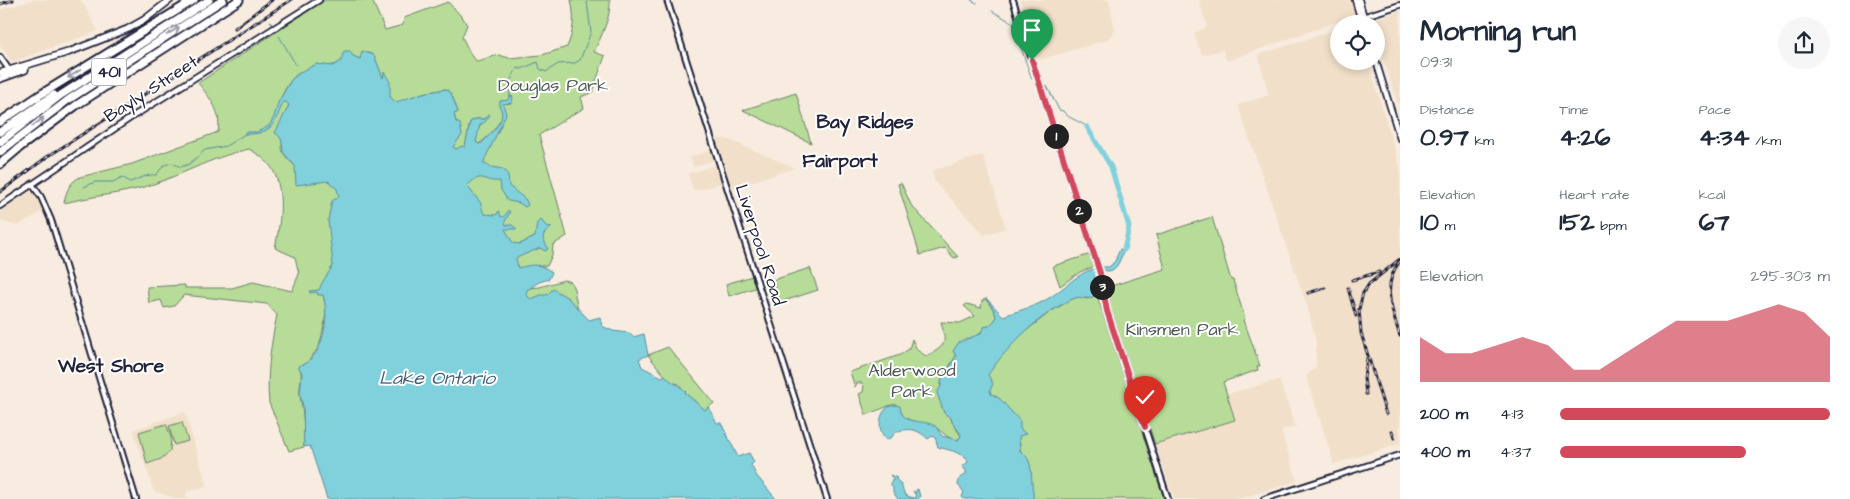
<!DOCTYPE html>
<meta charset="utf-8">
<style>
:root{--surface:#fff;--page:#f6f6f7;--text:#1f2937;--muted:#747a83;--accent:#d1495b}
body{margin:0;font-family:"Architects Daughter",sans-serif;background:var(--page);color:var(--text);height:100vh;display:flex;flex-direction:column;font-size:19px;white-space:nowrap}
*{box-sizing:border-box;margin:0}
p{font-size:16px;color:var(--muted)}
.icon{flex:none;width:28px;height:28px;fill:none;stroke:currentColor;stroke-width:2;stroke-linecap:round;stroke-linejoin:round}
.map{position:relative;flex:1;overflow:hidden}
.sheet{display:flex;flex-direction:column;background:var(--surface);width:450px}
.sheet>*{flex:none}
.fabs{position:absolute;left:1330px;top:15px;display:grid;gap:10px}
.fabs a{display:grid;place-items:center;width:55px;height:55px;border-radius:50%;background:var(--surface);box-shadow:0 2px 8px #0003;font-size:25px}
.pin{position:absolute;display:grid;place-items:center;width:42px;height:42px;color:#fff;margin:-51px -21px;border-radius:50% 50% 50% 0;rotate:-45deg;box-shadow:0 0 5px #0007}
.pin .icon{rotate:45deg}
.km{position:absolute;width:25px;height:25px;margin:-12px;border-radius:50%;background:#222;color:#fff;font-size:14px;line-height:25px;text-align:center}
.round{display:grid;place-items:center;flex:none;width:52px;height:52px;border-radius:26px;background:var(--page)}
.head{display:flex;align-items:center;justify-content:space-between;height:85px;padding:0 20px}
h1{font-size:28px;font-weight:700;line-height:38px}
.stats{display:grid;grid-template-columns:repeat(3,1fr);gap:8px;height:85px;padding:5px 20px}
.stats div{display:grid;align-content:center}
.stats b{font-size:25px;font-weight:700}
.stats small{font-size:14px;font-weight:400}
.stats p{font-size:14px}
.chart{height:140px;padding:10px 20px}
.chart p{display:flex;justify-content:space-between}
.chart svg{width:100%;height:90px;margin-top:5px;fill:var(--accent);opacity:.7}
ul{padding:0 20px;list-style:none;font-size:16px}
li{display:grid;grid-template-columns:80px 60px 1fr;align-items:center;height:38px}
li i{height:12px;border-radius:6px;background:var(--accent)}
main{display:flex;flex:1;min-height:0}
.map>svg:first-child{display:block}
.built{fill:#f1dfc9}
.green{fill:#b6dc98;stroke:#6c7f6a}
.water{fill:#81d1dd;stroke:#5b8b9c}
.lines{fill:none;stroke-linecap:round;stroke-linejoin:round}
.stream{stroke:#5b8b9c;stroke-width:1}
.river{stroke:#81d1dd;stroke-width:5}
.tertiary-casing{stroke:#22223b;stroke-width:8}
.secondary-casing{stroke:#22223b;stroke-width:8}
.primary-casing{stroke:#22223b;stroke-width:9}
.motorway-casing{stroke:#22223b;stroke-width:11}
.tertiary{stroke:#fff;stroke-width:4}
.secondary{stroke:#fff;stroke-width:4.5}
.primary{stroke:#fff;stroke-width:5.5}
.motorway{stroke:#fff;stroke-width:7}
.rail-casing{stroke:#22223b;stroke-width:3}
.rail{stroke:#fff;stroke-width:1;stroke-dasharray:4;stroke-linecap:butt}
.oneway{stroke:#9c9ca7}
.route-casing{stroke:#fff;stroke-width:10}
.route{stroke:#d1495b;stroke-width:6}
.labels{text-anchor:middle;dominant-baseline:central;stroke-width:4;stroke-linejoin:round;paint-order:stroke}
.shield{fill:#fff;stroke:#646476;stroke-width:1}
.shield-label{font-size:16px;font-weight:bold;fill:#22223b}
.park-label{font-size:18px;fill:#4e5a57;stroke:#fff}
.street-label{font-size:18px;fill:#22223b;stroke:#fff}
.neighbourhood-label{font-size:19px;font-weight:bold;fill:#22223b;stroke:#fff}
.water-label{font-size:19px;font-style:italic;fill:#435f74;stroke:#fff}
</style>
<main>
<div class="map">
<svg width="1400" height="499" viewBox="0 0 1400 499">
<rect width="100%" height="100%" fill="#f7ecdf"/>
<filter id="ink" filterUnits="userSpaceOnUse"><feTurbulence type="fractalNoise" baseFrequency=".02" numOctaves="2"/><feDisplacementMap in="SourceGraphic" scale="10" xChannelSelector="R" yChannelSelector="G"/><feConvolveMatrix kernelMatrix="1 2 1 2 8 2 1 2 1" color-interpolation-filters="sRGB"/></filter>
<g filter="url(#ink)">
<path class="built" d="M33 0H81L98 31 12 62 0 46V10Z
M1020 0H1109L1115 30 1107 40 1039 60Z
M1199 0H1352L1355 11 1353 16 1226 61 1223 50 1202 55 1194 33 1207 27Z
M1400 11V111L1376 35V24H1373L1372 20Z
M1339 29V61H1368L1400 167V444L1334 464 1306 376 1316 367V342L1309 312 1238 105 1269 95 1258 55Z
M716 138 727 139 795 168 732 188Z
M711 150 714 160 694 167 690 157Z
M983 155 1006 228 984 235 935 182 932 171Z
M716 165 721 183 694 191 688 174Z
M32 190 44 210 18 226 0 221V212Z
M1279 380 1296 427 1281 430 1297 481 1239 499H1174L1155 444 1235 420 1227 394Z
M185 412 207 486 186 492 188 499H177L154 491 133 430Z"/>
<path class="green" d="M325 0H372L385 30 403 25 404 18 448 2 463 18 467 25 462 37 472 57 477 61 499 55 509 58 542 55 567 47C574 31 575 17 571 0H610C611 18 601 36 594 52L605 56 596 81 593 92 581 97 584 108 539 135 567 236 553 245 552 255 547 266H541L521 274 508 262 535 237 520 244 502 249 504 221 499 215 481 218 454 192 491 167 483 163 502 118 491 134 479 144 476 142C477 133 479 126 484 119H476L470 122 465 148 456 149 452 147 460 124 456 122 454 114 458 112 453 98 446 89 423 93 412 97 410 123 390 97 374 55 360 59 353 56C334 73 310 59 292 79 286 86 282 96 278 104L280 109 283 102H286L289 105 283 119 282 148C283 156 290 161 295 166L343 144 339 258 323 295 326 307 325 322 319 347 307 363 300 367C303 377 299 385 300 395 303 413 305 429 304 447L289 451 269 403C266 375 271 343 277 315L267 304 184 295 174 306 164 308 161 300 149 303 147 287 185 285V288H232L253 282 292 291 299 274 295 257 275 248C280 226 285 191 273 170 268 161 258 154 249 149 209 157 173 181 133 190 110 195 87 197 64 203 66 191 70 182 80 177L132 164 218 132C222 111 210 98 198 83Z
M796 93 811 143 743 110Z
M901 183 911 205 958 257 954 258 945 248 920 255 898 184Z
M1212 217 1231 280H1233L1245 319 1243 320 1246 329H1247L1260 366H1257L1258 370 1223 382 1235 420 1155 444 1110 307 1108 287 1165 269 1156 235Z
M1088 255 1091 257 1093 267 1080 272 1060 286 1053 266Z
M810 268 818 290 781 302 773 280Z
M752 276 755 288 729 296 726 284Z
M564 280 571 282 574 289 578 310 539 307 516 289 540 287Z
M1095 289 1164 499H1023L1020 444 986 395 983 365 1050 312 1074 298 1079 297 1087 299 1093 297Z
M985 299C989 304 999 314 995 320 993 323 991 324 989 326L984 327C978 340 964 346 956 356 951 363 948 370 942 376L941 386 938 394 944 413 951 418 952 422 961 436 957 440C946 439 942 430 933 426 925 423 913 423 906 418 901 416 899 409 897 405H891L866 415 859 394 863 392 864 385 862 383H857L855 387 850 372 900 355 909 349 912 339 917 350 926 356C946 346 947 344 941 322L960 323 975 316 964 306 967 304 981 308 982 301Z
M668 347 714 403 705 410 685 393 679 384 670 382 648 355Z
M182 422 188 441 174 445 169 426Z
M166 424 171 437 170 451 161 459 147 464 139 432Z"/>
<path class="water" d="M344 51H350L353 56 360 59 362 51 374 55 383 78 384 72 390 82V97L396 102 423 93 446 89 451 93 458 112 454 114 456 122 460 124 462 135 453 147 456 149 462 146 465 147 470 122 476 119H484L488 114 490 115 485 122 480 125 476 142 479 144 482 143C490 133 509 119 499 106L500 101 508 100 510 96 513 97 512 103 503 104 506 114 503 121 483 163 489 165 491 167 503 169 508 175 509 186 526 200 528 205 525 207 519 203 508 201 501 190 500 181C482 183 483 170 467 186L480 202 484 214 496 215 499 211 501 217 505 216 508 210 510 212 505 221 506 225H512L517 229H505L513 243 520 244 535 237 537 223 541 220 546 226 552 227 544 234 543 238 548 249 545 251 540 248 516 258 518 268C534 264 538 263 552 272L549 279 539 282 527 290 526 295 531 299 541 295H547L553 289 568 298 589 320 600 317 602 326 613 331 629 333 633 337 644 334 648 355 639 359 642 367 662 377 665 375C671 383 679 384 686 392L685 393 705 410 708 407 717 423H721L738 457 749 453 754 462 751 465 756 475 776 499H327L310 446 304 447 303 406 300 394 302 373 298 366 307 363C311 358 317 353 319 347 326 332 328 311 323 295H318L317 292 310 293 309 291 319 290C322 280 329 274 333 265L328 220 332 201 339 197 337 189 328 181 296 185 295 166 283 152C282 144 283 137 275 133L289 105 286 102H283C275 124 271 135 245 134V132H257L269 126 274 117 278 103 291 80 302 71 317 64 333 66 341 61Z
M1120 249 1124 250C1120 260 1116 275 1103 270L1094 276 1096 282 1093 297C1086 300 1081 296 1075 298 1043 311 1006 347 988 375L993 384 990 390 991 394 999 398 1020 421V429L1026 434 1019 436 1020 451C1032 458 1031 471 1032 483 1032 489 1034 494 1033 499H964L962 497 964 492 958 485C959 479 960 476 966 474V470L962 467 968 462 966 457 953 451 938 447 935 437 932 436 928 439C916 428 910 428 895 432L892 437 886 440C874 429 881 400 900 406 902 427 922 418 935 426 937 428 940 433 942 436L958 440 961 436C959 429 952 425 951 418L944 413 937 393 941 386 942 376 948 370 956 356 953 351 959 342 980 334 984 327 989 326C991 324 993 322 995 320 999 313 988 303 986 298L1003 316C1017 311 1031 308 1044 301 1065 290 1082 265 1109 267L1115 261Z
M890 475 897 478 896 479 901 485 905 495 913 498 916 496 913 491 916 493V490L918 489 920 497 918 499H898L893 492V488L891 485V481L894 480Z"/>
<g class="lines">
<path class="stream" d="M971 0 977 3
M992 11 1013 23 1017 37
M270 21 273 26
M279 36 296 65
M1020 45 1032 79
M1047 86 1059 110 1063 111C1067 118 1080 121 1087 127
M510 96 509 83 517 68 521 69 538 62 540 69 546 72 558 64 575 63 580 60 591 32 587 2
M84 187 95 182H113L122 177 130 182C139 179 147 174 156 175L164 165 172 163 181 167 189 164 205 150 226 146 245 134"/>
<path class="river" d="M1087 127 1111 167 1129 227 1124 250"/>
<g class="tertiary-casing">
<path id="tertiary" d="M667 0C719 167 775 332 827 499
M1013 0 1100 273 1107 311 1168 499
M1362 17 1400 5
M0 57 10 71
M32 184 41 197 51 220 136 499
M1264 499 1400 455"/>
</g>
<g class="secondary-casing">
<path id="secondary" d="M1355 0 1362 24
M1359 0 1366 24
M1376 61 1400 139
M0 206 135 115 319 0"/>
</g>
<g class="primary-casing">
<path id="primary" d="M0 73 69 52 128 29 144 20 170 0
M0 79 25 70 26 66"/>
</g>
<g class="motorway-casing">
<path id="motorway" d="M0 122 40 95 194 0
M0 132 54 95
M0 142 61 95 209 0
M0 152 68 100 223 0
M0 164 20 147 75 106 239 0"/>
</g>
<use href="#tertiary" class="tertiary"/>
<use href="#secondary" class="secondary"/>
<use href="#primary" class="primary"/>
<use href="#motorway" class="motorway"/>
<g class="rail-casing">
<path id="rail" d="M0 4 13 0
M235 28 272 0
M0 192 47 157 291 0
M1400 261C1381 285 1392 311 1400 336
M1352 280 1379 272
M1348 288 1356 316
M1308 293 1325 288
M1366 394 1364 378 1367 358
M1386 414 1361 333 1359 309 1363 293 1369 284 1400 259
M1392 431 1394 438"/>
</g>
<use href="#rail" class="rail"/>
</g>
<defs><path id="oneway-shaft" d="M-6 0H5M1.5-3L5.5 0L1.5 3" fill="none" stroke-width="1.6" stroke-linecap="round" stroke-linejoin="round" transform="scale(1.25)"/></defs>
<g class="oneway">
<use href="#oneway-shaft" transform="translate(173 31) rotate(-32)"/>
<use href="#oneway-shaft" transform="translate(74 74) rotate(148)"/>
<use href="#oneway-shaft" transform="translate(38 122) rotate(-38)"/>
</g>
</g>
<g class="lines" filter="url(#ink)">
<g class="route-casing">
<path id="route" d="M1032 60 1100 273 1107 311 1145 427"/>
</g>
<use href="#route" class="route"/>
</g>
<g class="labels">
<rect class="shield" x="91.5" y="58.5" width="35" height="27" rx="4"/>
<g class="shield-label">
<text x="109" y="72">401</text>
</g>
<g class="park-label">
<text x="553" y="85">Douglas Park</text>
<text x="1182" y="329">Kinsmen Park</text>
<text x="912" y="370">Alderwood<tspan x="912" dy="21">Park</tspan></text>
</g>
<g class="street-label">
<text transform="translate(151 89) rotate(-33)">Bayly Street</text>
<text transform="translate(760 245) rotate(72)">Liverpool Road</text>
</g>
<g class="neighbourhood-label">
<text x="865" y="122">Bay Ridges</text>
<text x="840" y="161">Fairport</text>
<text x="111" y="366">West Shore</text>
</g>
<g class="water-label">
<text x="437" y="378">Lake Ontario</text>
</g>
</g>
</svg>
<div class="fabs">
<a><svg class="icon" aria-label="locate" viewBox="0 0 24 24"><circle cx="12" cy="12" r="6"/><path d="M12 2v4M12 18v4M2 12h4M18 12h4"/></svg></a>
</div>
<div class="pin" style="left:1032px;top:60px;background:#1e9e55"><svg class="icon" aria-label="arrive" viewBox="0 0 24 24"><path d="M6 21V4h12l-3 4 3 4H6"/></svg></div>
<div class="pin" style="left:1145px;top:427px;background:#d93025"><svg class="icon" aria-label="check" viewBox="0 0 24 24"><path d="M5 12l5 5 9-10"/></svg></div>
<b class="km" style="left:1056px;top:136px">1</b>
<b class="km" style="left:1079px;top:211px">2</b>
<b class="km" style="left:1102px;top:287px">3</b>
</div>
<section class="sheet">
<div class="head"><div><h1>Morning run</h1><p>09:31</p></div><a class="round"><svg class="icon" aria-label="share" viewBox="0 0 24 24"><path d="M12 15V3M7 8l5-5 5 5M5 13v7h14v-7"/></svg></a></div>
<div class="stats">
<div><p>Distance</p><b>0.97<small> km</small></b></div>
<div><p>Time</p><b>4:26</b></div>
<div><p>Pace</p><b>4:34<small> /km</small></b></div>
</div>
<div class="stats">
<div><p>Elevation</p><b>10<small> m</small></b></div>
<div><p>Heart rate</p><b>152<small> bpm</small></b></div>
<div><p>kcal</p><b>67</b></div>
</div>
<div class="chart"><p><span>Elevation</span>295–303 m</p>
<svg viewBox="0 0 160 44" preserveAspectRatio="none"><path d="M0 44V22L10 30L20 30L30 26L40 22L50 26L60 38L70 38L80 30L90 22L100 14L110 14L120 14L130 10L140 6L150 10L160 22V44z"/></svg>
</div>
<ul>
<li><b>200 m</b>4:13<i style="width:100%"></i></li>
<li><b>400 m</b>4:37<i style="width:69%"></i></li>
</ul>
</section>
</main>
